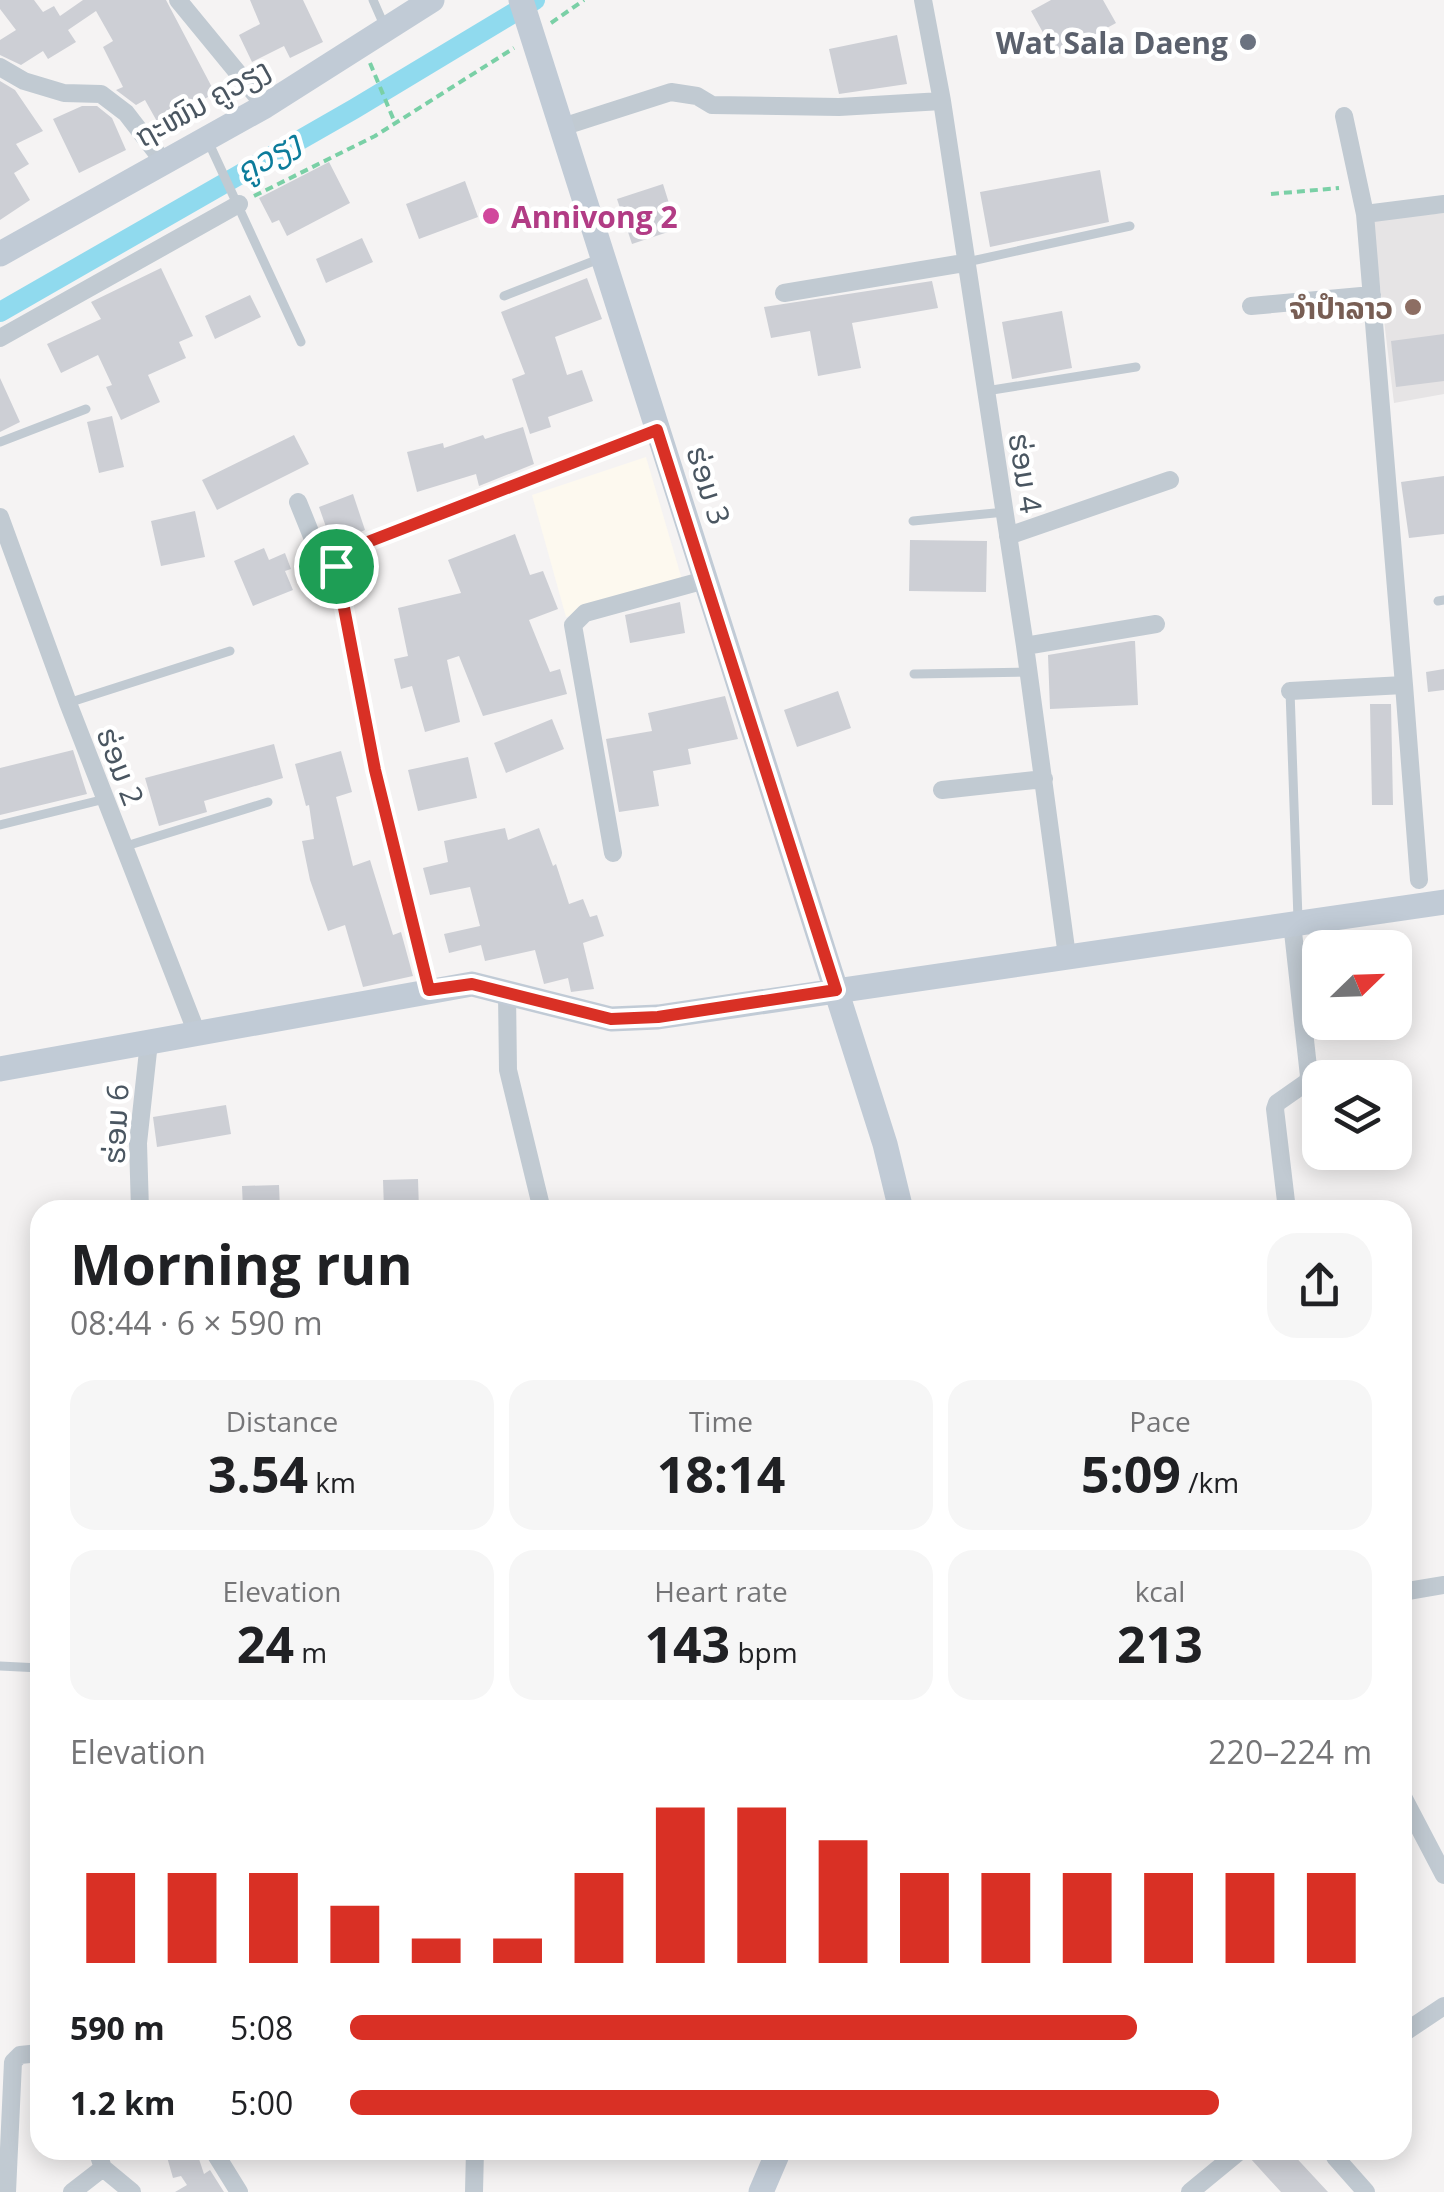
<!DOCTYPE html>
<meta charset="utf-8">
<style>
:root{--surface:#fff;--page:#f6f6f6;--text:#202124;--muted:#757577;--accent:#d93025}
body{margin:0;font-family:"Open Sans","Noto Sans Lao",sans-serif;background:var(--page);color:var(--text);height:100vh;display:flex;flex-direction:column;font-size:38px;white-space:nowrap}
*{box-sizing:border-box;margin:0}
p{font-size:32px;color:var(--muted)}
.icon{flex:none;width:55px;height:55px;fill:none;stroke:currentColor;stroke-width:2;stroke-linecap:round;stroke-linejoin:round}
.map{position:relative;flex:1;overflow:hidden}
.details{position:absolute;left:30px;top:1200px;width:1382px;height:960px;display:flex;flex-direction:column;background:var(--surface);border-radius:30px;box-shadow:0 5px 25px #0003}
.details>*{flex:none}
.needle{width:65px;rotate:67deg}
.controls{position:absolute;left:1302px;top:930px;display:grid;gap:20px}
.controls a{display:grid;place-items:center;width:110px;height:110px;border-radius:20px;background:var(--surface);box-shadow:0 5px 25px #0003;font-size:50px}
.pin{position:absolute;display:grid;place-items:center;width:85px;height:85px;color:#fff;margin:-42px;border:5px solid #fff;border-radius:50%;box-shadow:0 2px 10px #0007}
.round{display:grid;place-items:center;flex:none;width:105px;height:105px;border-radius:30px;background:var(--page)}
.overview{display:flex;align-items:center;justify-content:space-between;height:170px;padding:0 40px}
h1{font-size:55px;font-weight:700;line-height:75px}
.metrics{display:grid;grid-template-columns:repeat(3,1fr);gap:15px;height:170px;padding:10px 40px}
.metrics div{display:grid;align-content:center;border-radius:25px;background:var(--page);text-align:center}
.metrics b{font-size:50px;font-weight:700}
.metrics small{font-size:28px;font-weight:400}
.metrics p{font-size:28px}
.chart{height:280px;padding:20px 40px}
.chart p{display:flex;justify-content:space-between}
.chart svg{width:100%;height:180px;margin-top:10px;stroke:var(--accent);stroke-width:6}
ul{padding:0 40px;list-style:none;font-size:32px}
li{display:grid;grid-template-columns:160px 120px 1fr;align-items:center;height:75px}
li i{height:25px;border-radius:12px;background:var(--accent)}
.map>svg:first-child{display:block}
.commercial{fill:#fdf9ef}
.education{fill:#e6e4e5}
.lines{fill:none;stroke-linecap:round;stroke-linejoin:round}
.canal{stroke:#90daee;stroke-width:20}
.building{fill:#cdcfd5}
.path{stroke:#7ad0a6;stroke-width:4;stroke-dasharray:8 5;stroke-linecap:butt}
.lane{stroke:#c1cad2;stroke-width:9}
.street{stroke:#c1cad2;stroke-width:18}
.secondary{stroke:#c1cbd6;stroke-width:25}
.route-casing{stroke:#fff;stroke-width:20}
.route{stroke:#d93025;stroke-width:12}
.worship-dot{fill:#6b7280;stroke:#fff;stroke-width:4}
.hotel-dot{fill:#d1479c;stroke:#fff;stroke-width:4}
.education-dot{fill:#8d6e63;stroke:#fff;stroke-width:4}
.labels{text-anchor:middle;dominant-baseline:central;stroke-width:9;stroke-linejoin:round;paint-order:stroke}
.worship-label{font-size:30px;font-weight:bold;fill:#5b616d;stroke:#fff;text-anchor:end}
.street-label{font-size:30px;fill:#4a5661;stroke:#fff}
.hotel-label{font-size:30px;font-weight:bold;fill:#b23c85;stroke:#fff;text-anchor:start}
.education-label{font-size:30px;font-weight:bold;fill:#785e54;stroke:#fff;text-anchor:end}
.water-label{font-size:32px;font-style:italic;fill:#0c7c9b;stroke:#fff}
</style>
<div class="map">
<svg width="1444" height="2192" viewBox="0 0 1444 2192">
<rect width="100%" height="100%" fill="#f5f3f3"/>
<path class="commercial" d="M646 457 683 583 566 617 532 495Z"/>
<path class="education" d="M1444 213V394L1394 403 1372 220Z"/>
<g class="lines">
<path class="canal" d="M0 312 354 109 535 0"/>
</g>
<path class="building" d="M0 0H34L43 12 54 6 60 16 83 0H166L215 93 159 125 145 100 136 105 116 90 123 87 103 47 113 41 96 11 68 30 76 42 48 59 43 51 21 65 0 55V40L16 30 0 9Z
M250 0H303L323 42 290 58 284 46 252 62 239 35 260 24Z
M1051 0H1103L1116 23 1056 56 1031 11Z
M897 35 907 84 839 94 829 49Z
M0 81 15 90 43 131 16 144 29 164 14 173 30 200 0 220Z
M82 106H97L112 118 126 150 79 173 53 119Z
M329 162 350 203 287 236 279 220 272 223 259 198Z
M1100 170 1109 222 990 247 980 192Z
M465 181 478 217 419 239 406 204Z
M663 184 677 229 632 244 617 199Z
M362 238 373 262 326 283 316 259Z
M161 268 193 336 179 342 186 358 148 375 160 402 121 420 106 387 112 385 98 355 61 373 47 344 101 319 91 302Z
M587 278 602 319 555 337 567 375 582 370 593 401 548 417 551 427 530 434 512 379 525 374 501 312Z
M932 281 938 308 852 323 861 368 818 376 810 331 771 338 764 307Z
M250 295 261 317 215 339 205 316Z
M1062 311 1072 368 1012 379 1002 322Z
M1444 334V381L1396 387 1391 341Z
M0 378 20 422 0 432Z
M112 416 124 467 99 473 87 422Z
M523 427 534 464 479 486 476 474 417 492 407 452 443 443 444 448 483 435 485 439Z
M294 435 309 464 217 510 202 480Z
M1444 476V534L1409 538 1401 482Z
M353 494 365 530 332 544 319 507Z
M195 511 205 557 161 566 151 521Z
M515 534 530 575 543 571 558 609 529 620 550 672 560 669 567 694 483 716 459 656 447 660 460 722 425 732 412 686 401 689 394 659 408 656 398 608 461 593 448 560Z
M910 540 987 541 986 592 909 591Z
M264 548 269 560 285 553 291 569 285 571 293 590 253 606 234 561Z
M680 602 685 633 630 643 625 615Z
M1131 641H1135L1138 705 1050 709 1048 655Z
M1444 669V690L1428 692 1426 672Z
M838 691 851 728 797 747 784 710Z
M725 696 738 739 688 749 691 764 653 771 659 806 619 812 606 739 652 731 648 713Z
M1370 704H1391L1393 805H1372Z
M552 719 564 749 506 773 494 743Z
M274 744 283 778 204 801 207 812 159 826 145 778Z
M73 750 87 794 0 815V768Z
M341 751 352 792 336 797 353 866 370 860 393 935 401 932 413 976 363 987 345 925 328 931 310 880 302 841 314 839 309 805 306 806 295 764Z
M468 757 477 798 418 811 408 770Z
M505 828 508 840 539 828 553 866 556 864 569 904 583 899 590 917 597 915 604 936 583 943 594 989 571 992 568 978 544 984 535 950 485 961 481 945 449 953 444 934 480 926 470 887 430 895 423 868 448 862 444 841Z
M226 1105 231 1134 157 1147 153 1117Z
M418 1179 419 1210H384L383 1180Z
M279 1185 280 1210H243L242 1186Z
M165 2150H196L204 2174 210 2170 224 2192H175L187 2185 181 2176 173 2178Z
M1253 2150H1289L1328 2192H1281L1250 2158Z"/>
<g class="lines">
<path class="path" d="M551 23 584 0
M370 63 395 123
M1271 194 1339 188
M254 196 375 136 514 48"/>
<path class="lane" d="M373 0 384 25
M207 139 301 342
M967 262 1130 226
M504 296 599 259
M986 391 1136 367
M0 442 86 409
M913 521 1005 512
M1438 601 1444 600
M914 674 1029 672
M1290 691 1298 919
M68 703 230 651
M0 825 105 799
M123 847 268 802
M0 1666 40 1668"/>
<path class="street" d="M178 0 265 106
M923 0 942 101 1025 646 1067 956
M0 67 24 81 64 93 101 94 126 113 163 161
M562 127 671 92 697 96 712 105 839 107 942 101
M1365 214 1444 204
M784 293 964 263
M1251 306 1372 295
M0 338 239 204
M298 502 319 554 336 566
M0 517 68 703 196 1031
M1008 536 1170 480
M1025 646 1156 624
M1404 685 1419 880
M1290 691 1404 685 1365 214 1344 116
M942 790 1044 779
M613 853 573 625 585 613 705 580
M429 990 375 770 336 566 342 552 657 430
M507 993 508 1070 542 1210
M140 1210 138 1143 149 1042
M1287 1210 1275 1109 1277 1103 1307 1082 1309 1076 1292 923
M1402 1592 1444 1585
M1402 1795 1444 1875
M1402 2034 1444 2006
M97 2150 103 2168 132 2192
M213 2150 239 2192
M1335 2157 1366 2192
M7 2192 13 2062 20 2055 40 2053
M72 2192 103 2168
M474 2192 475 2150
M1190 2192 1241 2150"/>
<path class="secondary" d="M521 0 885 1144 901 1210
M0 254 265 106 432 0
M0 1069 472 984 611 1019 658 1017 1444 902
M761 2192 779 2150"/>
</g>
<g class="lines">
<g class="route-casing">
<path id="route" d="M657 430 836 990 658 1017 611 1019 472 984 429 990 375 770 336 566 342 552Z"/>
</g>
<use href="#route" class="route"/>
</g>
<circle class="worship-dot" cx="1248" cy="42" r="10"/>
<circle class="hotel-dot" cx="491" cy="216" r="10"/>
<circle class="education-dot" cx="1413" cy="307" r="10"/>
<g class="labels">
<g class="worship-label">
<text x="1228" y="42">Wat Sala Daeng</text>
</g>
<g class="street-label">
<text transform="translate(202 102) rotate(-29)">ຖະໜົນ ຄູວຽງ</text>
<text transform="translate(1026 473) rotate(81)">ຮ່ອມ 4</text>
<text transform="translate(709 485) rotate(72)">ຮ່ອມ 3</text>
<text transform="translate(121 766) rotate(69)">ຮ່ອມ 2</text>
<text transform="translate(115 1124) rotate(-87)">ຮ່ອມ 6</text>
</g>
<g class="hotel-label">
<text x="511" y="216">Annivong 2</text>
</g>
<g class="education-label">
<text x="1393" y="307">ຈຳປຳລາວ</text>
</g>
<g class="water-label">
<text transform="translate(267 156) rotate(-30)">ຄູວຽງ</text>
</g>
</g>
</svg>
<div class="controls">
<a><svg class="needle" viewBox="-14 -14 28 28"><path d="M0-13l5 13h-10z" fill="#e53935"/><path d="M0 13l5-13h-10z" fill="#757577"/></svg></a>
<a><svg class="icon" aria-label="layers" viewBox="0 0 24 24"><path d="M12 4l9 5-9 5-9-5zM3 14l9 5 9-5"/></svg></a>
</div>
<div class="pin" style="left:336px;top:566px;background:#1e9e55"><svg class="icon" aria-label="arrive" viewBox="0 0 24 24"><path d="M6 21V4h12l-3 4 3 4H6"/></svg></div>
<section class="details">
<div class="overview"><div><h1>Morning run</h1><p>08:44 · 6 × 590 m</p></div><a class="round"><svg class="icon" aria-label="share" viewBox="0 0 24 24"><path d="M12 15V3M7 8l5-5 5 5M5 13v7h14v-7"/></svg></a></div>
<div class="metrics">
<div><p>Distance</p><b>3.54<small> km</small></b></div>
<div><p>Time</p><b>18:14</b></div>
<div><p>Pace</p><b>5:09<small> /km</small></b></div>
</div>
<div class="metrics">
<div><p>Elevation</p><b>24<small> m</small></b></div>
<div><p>Heart rate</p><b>143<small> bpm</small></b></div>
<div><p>kcal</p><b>213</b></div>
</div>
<div class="chart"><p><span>Elevation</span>220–224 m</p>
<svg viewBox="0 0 160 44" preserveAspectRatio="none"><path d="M5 44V22M15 44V22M25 44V22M35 44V30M45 44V38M55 44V38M65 44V22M75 44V6M85 44V6M95 44V14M105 44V22M115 44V22M125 44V22M135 44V22M145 44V22M155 44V22"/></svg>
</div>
<ul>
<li><b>590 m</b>5:08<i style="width:77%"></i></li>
<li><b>1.2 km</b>5:00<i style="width:85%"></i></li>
</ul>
</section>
</div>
